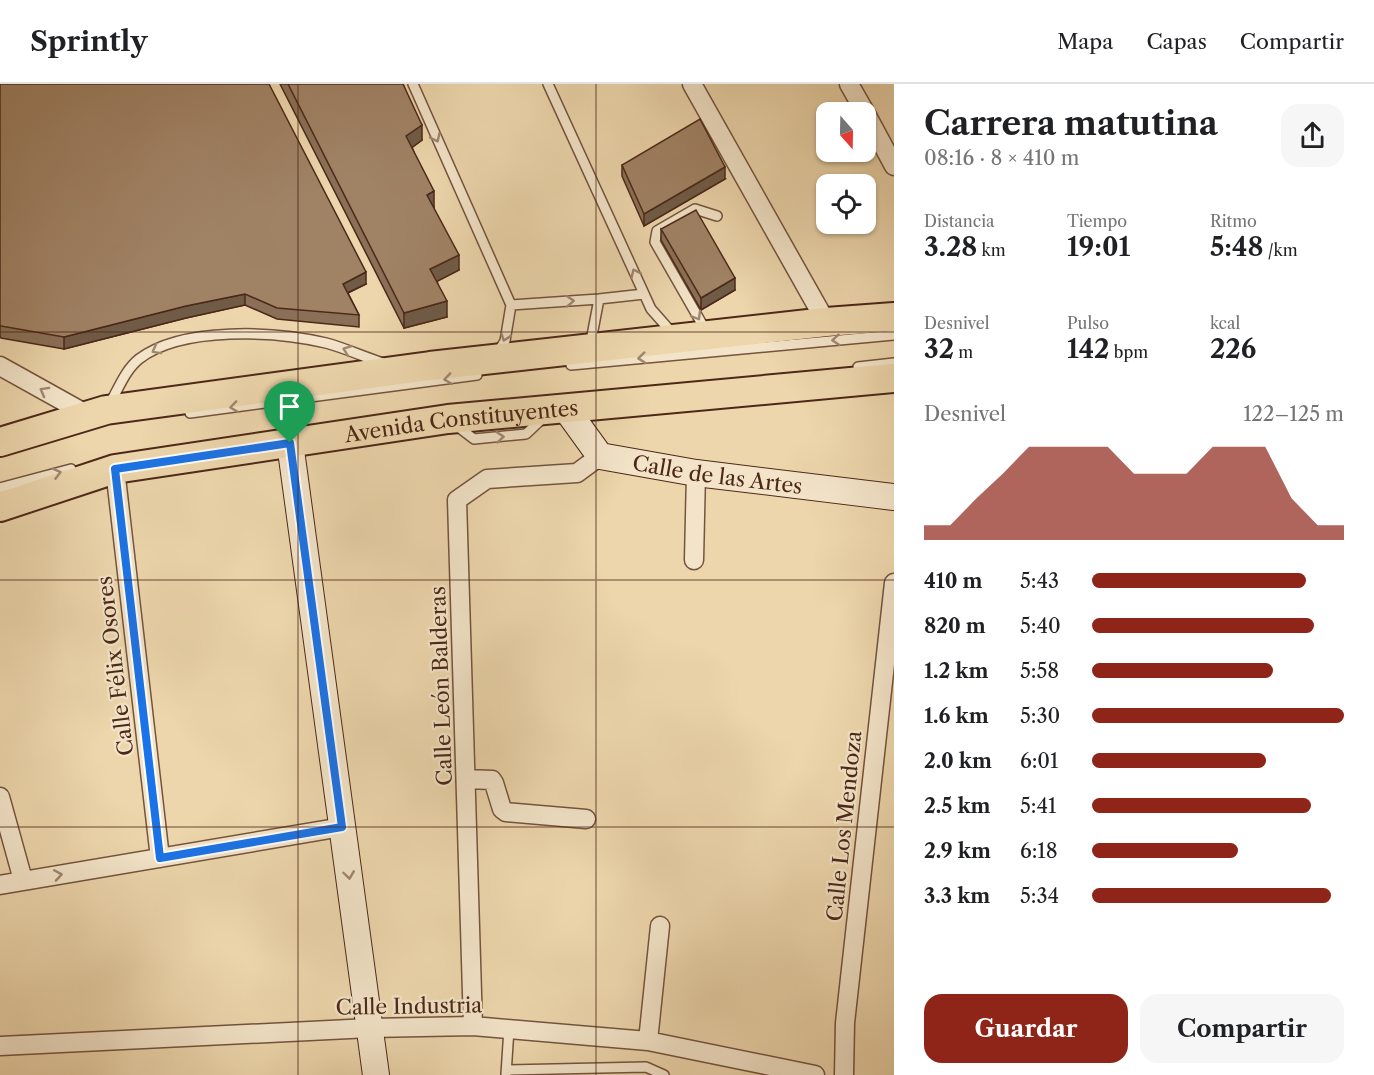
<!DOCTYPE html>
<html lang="es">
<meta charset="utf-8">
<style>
:root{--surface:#fff;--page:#f6f6f6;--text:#202124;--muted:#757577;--line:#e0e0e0;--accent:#8f2418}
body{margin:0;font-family:"Libre Caslon Text",serif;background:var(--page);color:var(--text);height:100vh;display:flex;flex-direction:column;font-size:22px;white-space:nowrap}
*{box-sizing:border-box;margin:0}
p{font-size:20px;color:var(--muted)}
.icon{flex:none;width:33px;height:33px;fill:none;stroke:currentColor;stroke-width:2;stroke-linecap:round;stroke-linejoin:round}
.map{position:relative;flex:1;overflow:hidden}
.side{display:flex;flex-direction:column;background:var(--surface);width:480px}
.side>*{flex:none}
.needle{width:39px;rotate:160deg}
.buttons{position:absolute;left:816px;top:18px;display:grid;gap:12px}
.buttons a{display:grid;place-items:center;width:60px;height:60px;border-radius:12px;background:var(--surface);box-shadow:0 2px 4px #0004;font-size:30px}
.pin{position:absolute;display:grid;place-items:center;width:51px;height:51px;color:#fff;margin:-62px -26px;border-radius:50% 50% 50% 0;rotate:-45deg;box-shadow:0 0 6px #0007}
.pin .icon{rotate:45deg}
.round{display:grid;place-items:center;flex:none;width:63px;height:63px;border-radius:18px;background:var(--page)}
.overview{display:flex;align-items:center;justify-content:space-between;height:102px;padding:0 30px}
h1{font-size:33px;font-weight:800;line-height:45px}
.metrics{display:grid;grid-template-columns:repeat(3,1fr);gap:9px;height:102px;padding:6px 30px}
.metrics div{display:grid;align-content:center}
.metrics b{font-size:26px;font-weight:800}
.metrics small{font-size:16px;font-weight:400}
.metrics p{font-size:16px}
.chart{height:168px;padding:12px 30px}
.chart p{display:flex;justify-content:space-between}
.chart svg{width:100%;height:108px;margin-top:6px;fill:var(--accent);opacity:.7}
.cta{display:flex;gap:12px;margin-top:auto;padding:12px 30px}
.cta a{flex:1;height:69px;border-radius:18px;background:var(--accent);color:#fff;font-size:24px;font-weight:800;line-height:69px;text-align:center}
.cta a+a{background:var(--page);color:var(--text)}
ul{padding:0 30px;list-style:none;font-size:20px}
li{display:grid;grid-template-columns:96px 72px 1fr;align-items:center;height:45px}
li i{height:15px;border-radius:8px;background:var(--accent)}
header{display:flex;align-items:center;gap:36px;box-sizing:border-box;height:84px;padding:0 30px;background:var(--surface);border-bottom:2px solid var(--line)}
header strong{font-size:28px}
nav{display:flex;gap:33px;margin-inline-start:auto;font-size:21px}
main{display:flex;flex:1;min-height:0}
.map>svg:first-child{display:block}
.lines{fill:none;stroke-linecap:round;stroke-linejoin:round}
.lane-casing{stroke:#74543e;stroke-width:12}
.street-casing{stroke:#74543e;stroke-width:21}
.secondary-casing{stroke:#4c2819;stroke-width:28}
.primary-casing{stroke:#4c2819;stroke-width:32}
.lane{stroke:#f3e4c9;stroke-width:9}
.street{stroke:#f3e4c9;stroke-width:18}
.secondary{stroke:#f3e4c9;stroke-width:26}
.primary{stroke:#edd6ac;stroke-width:28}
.wall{fill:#8a7057;stroke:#4c2819;stroke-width:1.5}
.shaded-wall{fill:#705b47;stroke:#4c2819;stroke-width:1.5}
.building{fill:#a08265;stroke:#4c2819;stroke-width:1.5}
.oneway{stroke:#a08671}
.route-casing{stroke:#fff;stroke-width:12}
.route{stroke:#1a73e8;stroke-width:8}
.grid{fill:none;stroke:#4c2819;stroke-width:1.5;stroke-opacity:0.55}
.labels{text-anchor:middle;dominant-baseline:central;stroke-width:4.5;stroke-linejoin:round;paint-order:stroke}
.street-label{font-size:21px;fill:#4c2819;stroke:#f3e4c9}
</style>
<header>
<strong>Sprintly</strong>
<nav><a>Mapa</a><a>Capas</a><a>Compartir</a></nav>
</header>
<main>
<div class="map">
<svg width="894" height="991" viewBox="0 0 894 991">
<rect width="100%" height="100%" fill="#edd6ac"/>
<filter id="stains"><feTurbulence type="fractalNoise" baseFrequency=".00333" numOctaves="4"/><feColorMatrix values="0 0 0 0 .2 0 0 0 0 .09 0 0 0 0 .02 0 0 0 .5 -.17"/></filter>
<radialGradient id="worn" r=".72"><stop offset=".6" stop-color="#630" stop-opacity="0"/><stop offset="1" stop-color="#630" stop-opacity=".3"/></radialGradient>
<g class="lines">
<g class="lane-casing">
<path id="lane" d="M413 0 511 221 505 257 498 268
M548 0 651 225 674 251
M511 221 599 215 644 210
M706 247 655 158 657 147 695 125 717 132
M590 262 599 215
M571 281 894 251
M858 283 894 279
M109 321C118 306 125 286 139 275 182 242 276 247 326 259 345 264 364 273 383 279
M190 329 477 291
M457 342 474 355 526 350 543 334
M0 404 71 385
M508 986 646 983 664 991
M506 990 509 945"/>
</g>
<g class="street-casing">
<path id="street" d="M692 0 826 238
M849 0 865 28
M866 30 894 82
M0 282 88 331
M115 385 160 774
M694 476 696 389
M466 695 492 696 494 699 502 725 506 728 586 735
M0 713 23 796
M0 801 342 743
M473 942 457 416 487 395 577 389 600 372
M648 957 660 842
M0 962 370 944 473 942 648 957 815 991
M844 991 845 939 894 499"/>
</g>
<g class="secondary-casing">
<g id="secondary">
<path id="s1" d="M566 325 600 372 696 389 894 413"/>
<path d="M290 359 376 991"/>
</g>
</g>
<g class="primary-casing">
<g id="primary">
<path d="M0 358 106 326 430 282 826 238 894 233"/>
<path id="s2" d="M0 423 115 385 448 335 894 294"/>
</g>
</g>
<use href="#lane" class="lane"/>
<use href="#street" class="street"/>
<use href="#secondary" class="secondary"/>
<use href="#primary" class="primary"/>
</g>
<path class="wall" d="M0 0 366 200 348 209 359 231V243L277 235 245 221 186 234 64 265 1 254 0 252Z
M280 0H403L422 56 412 63 434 123H433L459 186 437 197 447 233 404 244Z
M622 81 725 95 644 142 622 92Z
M661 145 735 206 701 226 661 156Z"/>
<path class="shaded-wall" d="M422 41V56L406 68V52Z
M725 83V95L644 142V130Z
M434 107V123L427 126V111Z
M459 171V186L430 201V185Z
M366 188V200L343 211V200Z
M735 194V206L701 226V214Z
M245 210V221L186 234 64 265V253L186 222Z
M447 217V233L404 244V229Z"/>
<path class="building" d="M0 0H269L366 188 343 200 359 231 277 224 245 210 186 222 64 253 1 242 0 241Z
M288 0H403L422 41 406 52 434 107 427 111 459 171 430 185 447 217 404 229Z
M700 35 725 83 644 130 622 81Z
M696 126 735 194 701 214 661 145Z"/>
<defs><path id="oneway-chevron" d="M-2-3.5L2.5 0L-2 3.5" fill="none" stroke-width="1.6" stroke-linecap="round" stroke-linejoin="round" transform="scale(1.5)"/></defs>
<g class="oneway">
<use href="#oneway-chevron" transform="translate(436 54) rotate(65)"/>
<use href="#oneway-chevron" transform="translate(635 189) rotate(-115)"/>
<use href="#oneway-chevron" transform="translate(570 217) rotate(-3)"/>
<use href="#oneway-chevron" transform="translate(697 232) rotate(60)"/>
<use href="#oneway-chevron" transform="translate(505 253) rotate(109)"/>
<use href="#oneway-chevron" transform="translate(836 256) rotate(175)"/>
<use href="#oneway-chevron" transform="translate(156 266) rotate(151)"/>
<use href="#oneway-chevron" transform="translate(347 266) rotate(-160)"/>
<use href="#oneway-chevron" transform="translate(642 274) rotate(174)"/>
<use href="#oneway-chevron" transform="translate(448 295) rotate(172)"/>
<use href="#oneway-chevron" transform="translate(44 307) rotate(-151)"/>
<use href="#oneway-chevron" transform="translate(234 323) rotate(172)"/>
<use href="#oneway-chevron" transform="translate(500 353) rotate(-5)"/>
<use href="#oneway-chevron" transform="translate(57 389) rotate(-15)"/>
<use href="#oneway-chevron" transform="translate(58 791) rotate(-9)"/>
<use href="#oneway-chevron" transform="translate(349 791) rotate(82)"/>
</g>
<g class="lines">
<g class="route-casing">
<path id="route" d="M290 359 342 743 160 774 115 385Z"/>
</g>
<use href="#route" class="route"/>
</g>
<path class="grid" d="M298 0V991M596 0V991M0 248H894M0 496H894M0 743H894"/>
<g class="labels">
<g class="street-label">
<text stroke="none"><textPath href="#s2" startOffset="471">Avenida Constituyentes</textPath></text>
<text stroke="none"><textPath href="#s1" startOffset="177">Calle de las Artes</textPath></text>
<text transform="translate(115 582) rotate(-97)">Calle Félix Osores</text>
<text transform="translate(441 602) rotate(-92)">Calle León Balderas</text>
<text transform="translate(844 742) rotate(-84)">Calle Los Mendoza</text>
<text transform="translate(409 922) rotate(-1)">Calle Industria</text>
</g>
</g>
<rect width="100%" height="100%" filter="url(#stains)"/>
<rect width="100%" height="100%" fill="url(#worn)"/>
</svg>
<div class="buttons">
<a><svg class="needle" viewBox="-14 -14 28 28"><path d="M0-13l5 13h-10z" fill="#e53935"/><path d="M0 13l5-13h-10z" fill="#757577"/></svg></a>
<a><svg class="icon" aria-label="locate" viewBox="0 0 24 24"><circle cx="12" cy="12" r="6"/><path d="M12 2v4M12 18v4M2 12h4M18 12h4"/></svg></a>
</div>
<div class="pin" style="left:290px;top:359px;background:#1e9e55"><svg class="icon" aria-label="arrive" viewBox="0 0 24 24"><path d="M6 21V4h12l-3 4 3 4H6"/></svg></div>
</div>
<section class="side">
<div class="overview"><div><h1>Carrera matutina</h1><p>08:16 · 8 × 410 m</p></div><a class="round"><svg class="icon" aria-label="share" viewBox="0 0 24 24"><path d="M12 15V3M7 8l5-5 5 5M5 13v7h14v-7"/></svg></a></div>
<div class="metrics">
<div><p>Distancia</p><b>3.28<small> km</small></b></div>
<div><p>Tiempo</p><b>19:01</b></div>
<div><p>Ritmo</p><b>5:48<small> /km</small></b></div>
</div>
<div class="metrics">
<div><p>Desnivel</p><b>32<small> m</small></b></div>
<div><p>Pulso</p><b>142<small> bpm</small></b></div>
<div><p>kcal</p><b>226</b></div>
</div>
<div class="chart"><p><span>Desnivel</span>122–125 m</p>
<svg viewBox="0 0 160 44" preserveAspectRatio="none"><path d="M0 44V38L10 38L20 27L30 17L40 6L50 6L60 6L70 6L80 17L90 17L100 17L110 6L120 6L130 6L140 27L150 38L160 38V44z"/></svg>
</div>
<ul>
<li><b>410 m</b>5:43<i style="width:85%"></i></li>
<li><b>820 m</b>5:40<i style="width:88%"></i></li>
<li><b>1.2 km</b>5:58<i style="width:72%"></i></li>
<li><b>1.6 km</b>5:30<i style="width:100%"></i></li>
<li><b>2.0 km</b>6:01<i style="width:69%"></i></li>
<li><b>2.5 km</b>5:41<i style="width:87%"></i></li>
<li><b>2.9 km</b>6:18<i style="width:58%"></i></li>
<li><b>3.3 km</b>5:34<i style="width:95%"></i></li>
</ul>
<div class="cta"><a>Guardar</a><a>Compartir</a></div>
</section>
</main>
